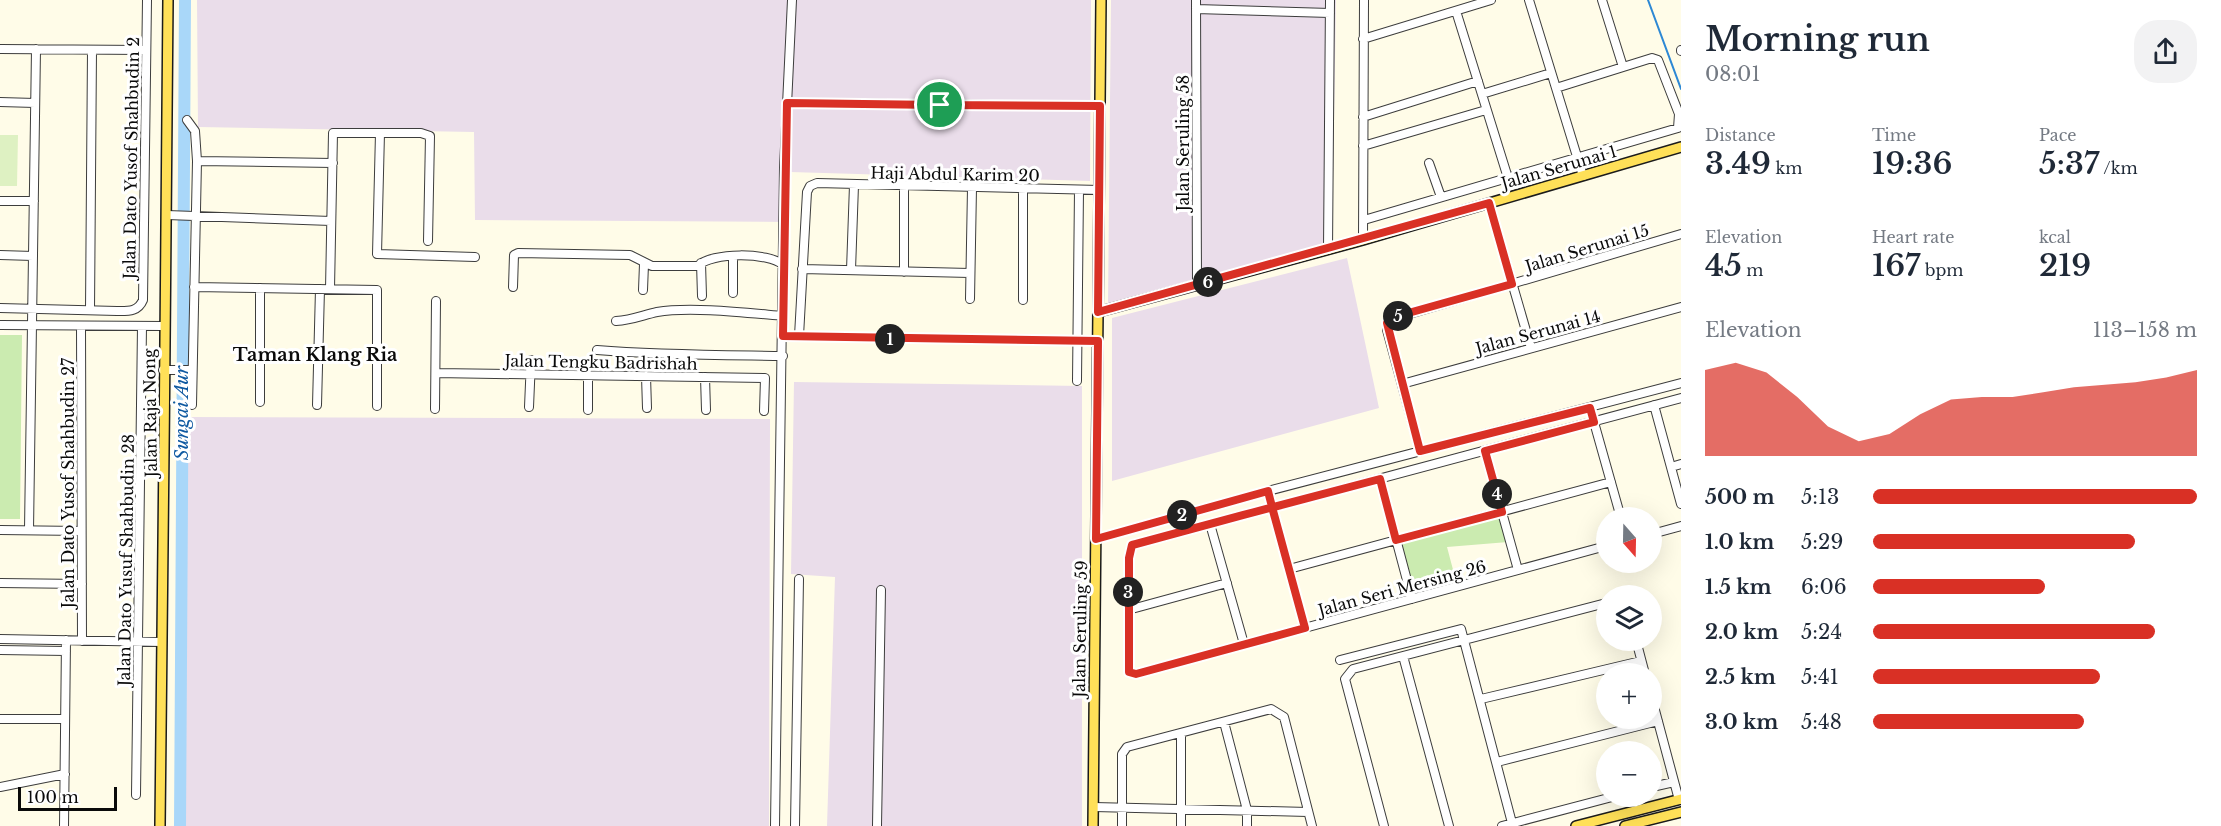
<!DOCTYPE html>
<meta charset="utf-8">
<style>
:root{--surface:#fff;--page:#f2f2f3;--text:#1f2937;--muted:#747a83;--accent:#d93025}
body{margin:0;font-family:"Libre Baskerville",serif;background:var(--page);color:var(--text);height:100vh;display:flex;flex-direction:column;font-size:22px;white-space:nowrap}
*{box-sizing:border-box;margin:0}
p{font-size:20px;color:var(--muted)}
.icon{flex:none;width:33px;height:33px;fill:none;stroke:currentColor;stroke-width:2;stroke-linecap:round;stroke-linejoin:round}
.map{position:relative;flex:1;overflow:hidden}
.sheet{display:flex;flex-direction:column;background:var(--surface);width:540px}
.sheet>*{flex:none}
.needle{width:39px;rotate:160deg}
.buttons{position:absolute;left:1596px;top:507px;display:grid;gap:12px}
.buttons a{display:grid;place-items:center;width:66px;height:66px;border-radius:50%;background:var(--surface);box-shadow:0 6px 24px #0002;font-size:30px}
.scale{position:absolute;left:18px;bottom:15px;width:99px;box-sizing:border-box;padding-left:6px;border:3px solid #0a0a0a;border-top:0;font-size:16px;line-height:21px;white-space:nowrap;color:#0a0a0a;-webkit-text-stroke:4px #fff;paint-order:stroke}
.pin{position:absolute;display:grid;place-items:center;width:51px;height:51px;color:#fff;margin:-26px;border:3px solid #fff;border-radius:50%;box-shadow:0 2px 6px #0007}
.km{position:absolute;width:30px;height:30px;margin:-15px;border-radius:50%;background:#222;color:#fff;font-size:16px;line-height:30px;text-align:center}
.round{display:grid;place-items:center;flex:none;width:63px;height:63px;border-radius:24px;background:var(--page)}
.summary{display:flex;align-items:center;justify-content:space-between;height:102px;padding:0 24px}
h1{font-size:33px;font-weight:600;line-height:45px}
.figures{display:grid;grid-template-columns:repeat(3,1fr);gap:9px;height:102px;padding:6px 24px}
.figures div{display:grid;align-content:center}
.figures b{font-size:30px;font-weight:600}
.figures small{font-size:16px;font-weight:400}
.figures p{font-size:16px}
.chart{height:168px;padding:12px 24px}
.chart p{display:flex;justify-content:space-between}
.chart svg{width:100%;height:108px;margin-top:6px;fill:var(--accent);opacity:.7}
ul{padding:0 24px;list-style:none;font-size:20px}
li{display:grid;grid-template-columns:96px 72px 1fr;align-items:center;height:45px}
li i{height:15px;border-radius:8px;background:var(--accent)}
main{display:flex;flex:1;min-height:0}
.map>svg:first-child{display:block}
.industrial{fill:#eaddea}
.green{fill:#cbebb0}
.pitch{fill:#def1c2}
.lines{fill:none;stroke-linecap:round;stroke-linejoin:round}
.stream{stroke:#2d88d4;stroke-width:2}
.river{stroke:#a9d7f9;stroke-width:12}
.minor-casing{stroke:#3d3d3d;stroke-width:10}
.major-casing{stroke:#1b1b1b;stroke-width:12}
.minor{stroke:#fff;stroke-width:8}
.major{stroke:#ffe058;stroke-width:9}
.route-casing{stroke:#fff;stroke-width:12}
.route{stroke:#d93025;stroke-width:8}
.labels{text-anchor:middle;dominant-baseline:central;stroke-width:6;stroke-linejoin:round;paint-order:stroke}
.street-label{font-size:16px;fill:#0a0a0a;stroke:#fff}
.neighbourhood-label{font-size:18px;font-weight:bold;fill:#0a0a0a;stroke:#fff}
.water-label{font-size:18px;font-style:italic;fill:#0f59a1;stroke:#fff}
</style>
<main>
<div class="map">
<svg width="1681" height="826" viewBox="0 0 1681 826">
<rect width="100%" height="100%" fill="#fffce8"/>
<path class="industrial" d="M197 0H1091L1090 181 790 172 788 222 475 220 474 132 198 127Z
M1111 0H1336L1332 244 1108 305Z
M1347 258 1379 408 1112 481V318Z
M794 382 1082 386V826H827L835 577 791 574Z
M188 417 770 419 769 826H182Z"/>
<path class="green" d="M0 335H22L20 519H0Z
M1501 516 1508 542 1447 547 1456 581 1414 592 1401 544Z"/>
<path class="pitch" d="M0 135H18L17 186H0Z"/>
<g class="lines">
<path class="stream" d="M1648 0 1681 89"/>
<path class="river" d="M180 826 185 0"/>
<g class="minor-casing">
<path id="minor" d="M1196 0 1197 285
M1529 0 1583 176
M1602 0 1623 67
M1196 9 1330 13
M1456 11 1508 178
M1363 39 1491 0
M0 49 145 50
M1681 50V51
M1482 94 1551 73
M0 102 35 103
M787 103 1100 106
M1363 117 1478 81
M187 120 195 131 197 161 192 405
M380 133 377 254 475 257
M1363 146 1486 110
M197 161 333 163
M1429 163 1441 197
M0 201H34
M1489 203 1531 348
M167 215 331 221
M1364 220 1678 128 1679 114 1658 60 1652 58 1556 88
M1363 240 1364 0
M1328 250 1330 0
M0 255 33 256
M701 263 702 296
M802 269 970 273
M851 270 854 185
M904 272V186
M194 287 377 290V406
M513 287 514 255 518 253 630 255 652 266H698C711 252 769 252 783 265
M330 289 333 133H421L430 136 428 241
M643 290 644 264
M733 293V256
M970 299 972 188
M1023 300V188
M0 308 117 311C128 311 138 312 143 300L147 0
M90 310 92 50
M616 321C632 320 643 315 657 312 690 306 749 313 783 316
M0 325 164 326
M81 326 82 641
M783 336 1098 341
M799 336 807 192 810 186 817 183 1100 190
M597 350C659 355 721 355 783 356
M163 370H192
M436 373 765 378 764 411
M646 376 647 408
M705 377 706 410
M1077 381 1079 190
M1402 384 1681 307
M260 402V288
M317 405 320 289
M1654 405 1681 504
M529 407 531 360
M1590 408 1621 518
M435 409 436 301
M588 410V375
M1420 451 1387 330 1389 320 1681 234
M1485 451 1518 570
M1671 467 1681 464
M1380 479 1412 599
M1268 491 1305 628
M1210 524 1244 644
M0 530 81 531
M29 530 36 49
M1652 534 1681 526
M1096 539 1268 491 1681 383
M1606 546 1135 674 1129 672 1128 668 1129 558 1132 545 1681 398
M1289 569 1611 482
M0 583 82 584
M1128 610 1227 583
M0 639 162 642
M1636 640 1645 674
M0 650 66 651
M1403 656 1449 826
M1340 660 1461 629 1512 823
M1481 699 1641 661
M1652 699 1679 800
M0 719H65
M1224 722 1247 810V826
M1497 762 1658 721
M0 787 65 774
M1652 787 1674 782
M136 795 142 326
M1094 807 1308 812
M64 826 66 640
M775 826 784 168 792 0
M795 826 799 579
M877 826 881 590
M1122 826V754L1127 747 1271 709 1284 717 1312 826
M1181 826V733
M1384 826 1345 679 1353 669 1606 603
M1502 826 1616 796"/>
</g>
<g class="major-casing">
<path id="major" d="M1098 312 1363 240 1681 147
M160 826C164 551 165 275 168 0
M1093 826 1101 0
M1576 826 1681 799
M1625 826 1681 812"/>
</g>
<use href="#minor" class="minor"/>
<use href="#major" class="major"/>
</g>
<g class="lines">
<g class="route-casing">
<path id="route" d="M940 105 787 103 783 336 1098 341 1096 539 1268 491C1269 496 1271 502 1272 507L1305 628 1136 674 1129 672V558L1132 545 1136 544C1217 522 1299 500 1380 479L1396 540 1502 512 1485 451 1594 422 1590 408 1420 451 1387 323 1394 317 1512 284 1489 203 1098 312 1100 106 940 105"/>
</g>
<use href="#route" class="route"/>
</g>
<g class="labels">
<g class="street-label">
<text transform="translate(1183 143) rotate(-90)">Jalan Seruling 58</text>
<text transform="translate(131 158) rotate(-89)">Jalan Dato Yusof Shahbudin 2</text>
<text transform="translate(1559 167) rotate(-16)">Jalan Serunai 1</text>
<text transform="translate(955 174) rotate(1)">Haji Abdul Karim 20</text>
<text transform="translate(1587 248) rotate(-17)">Jalan Serunai 15</text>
<text transform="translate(1538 332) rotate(-15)">Jalan Serunai 14</text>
<text transform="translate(601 362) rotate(1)">Jalan Tengku Badrishah</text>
<text transform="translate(150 413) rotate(-91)">Jalan Raja Nong</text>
<text transform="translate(68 483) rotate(-90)">Jalan Dato Yusof Shahbudin 27</text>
<text transform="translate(126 560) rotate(-89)">Jalan Dato Yusuf Shahbudin 28</text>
<text transform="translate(1402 588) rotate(-15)">Jalan Seri Mersing 26</text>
<text transform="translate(1080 629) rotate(-89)">Jalan Seruling 59</text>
</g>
<g class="neighbourhood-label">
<text x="315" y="355">Taman Klang Ria</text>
</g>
<g class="water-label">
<text transform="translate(182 413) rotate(-90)">Sungai Aur</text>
</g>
</g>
</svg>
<div class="buttons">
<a><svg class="needle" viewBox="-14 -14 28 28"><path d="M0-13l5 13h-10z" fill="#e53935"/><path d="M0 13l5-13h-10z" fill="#747a83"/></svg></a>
<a><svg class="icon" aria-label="layers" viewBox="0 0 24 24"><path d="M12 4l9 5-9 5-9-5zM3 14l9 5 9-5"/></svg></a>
<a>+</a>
<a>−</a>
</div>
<div class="scale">100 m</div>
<div class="pin" style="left:940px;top:105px;background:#1e9e55"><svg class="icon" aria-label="arrive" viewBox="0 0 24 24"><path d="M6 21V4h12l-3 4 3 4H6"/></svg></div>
<b class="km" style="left:890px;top:339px">1</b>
<b class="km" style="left:1182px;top:515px">2</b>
<b class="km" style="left:1128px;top:592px">3</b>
<b class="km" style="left:1497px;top:494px">4</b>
<b class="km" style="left:1398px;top:316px">5</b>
<b class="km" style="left:1208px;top:282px">6</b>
</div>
<section class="sheet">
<div class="summary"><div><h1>Morning run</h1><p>08:01</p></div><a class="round"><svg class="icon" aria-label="share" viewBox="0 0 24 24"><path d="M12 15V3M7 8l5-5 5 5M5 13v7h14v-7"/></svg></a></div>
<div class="figures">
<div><p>Distance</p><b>3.49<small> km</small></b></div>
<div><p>Time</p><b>19:36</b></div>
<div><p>Pace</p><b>5:37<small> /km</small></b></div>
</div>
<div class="figures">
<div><p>Elevation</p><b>45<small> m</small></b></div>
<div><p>Heart rate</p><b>167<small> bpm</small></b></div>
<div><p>kcal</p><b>219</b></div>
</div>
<div class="chart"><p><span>Elevation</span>113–158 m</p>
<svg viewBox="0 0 160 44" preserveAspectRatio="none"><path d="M0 44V9L10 6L20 10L30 20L40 32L50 38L60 35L70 27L80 21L90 20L100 20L110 18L120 16L130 15L140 14L150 12L160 9V44z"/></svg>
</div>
<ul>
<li><b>500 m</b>5:13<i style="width:100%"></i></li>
<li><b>1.0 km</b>5:29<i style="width:81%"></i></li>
<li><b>1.5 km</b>6:06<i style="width:53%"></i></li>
<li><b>2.0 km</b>5:24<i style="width:87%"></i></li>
<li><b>2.5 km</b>5:41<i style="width:70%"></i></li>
<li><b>3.0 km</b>5:48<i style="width:65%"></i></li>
</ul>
</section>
</main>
